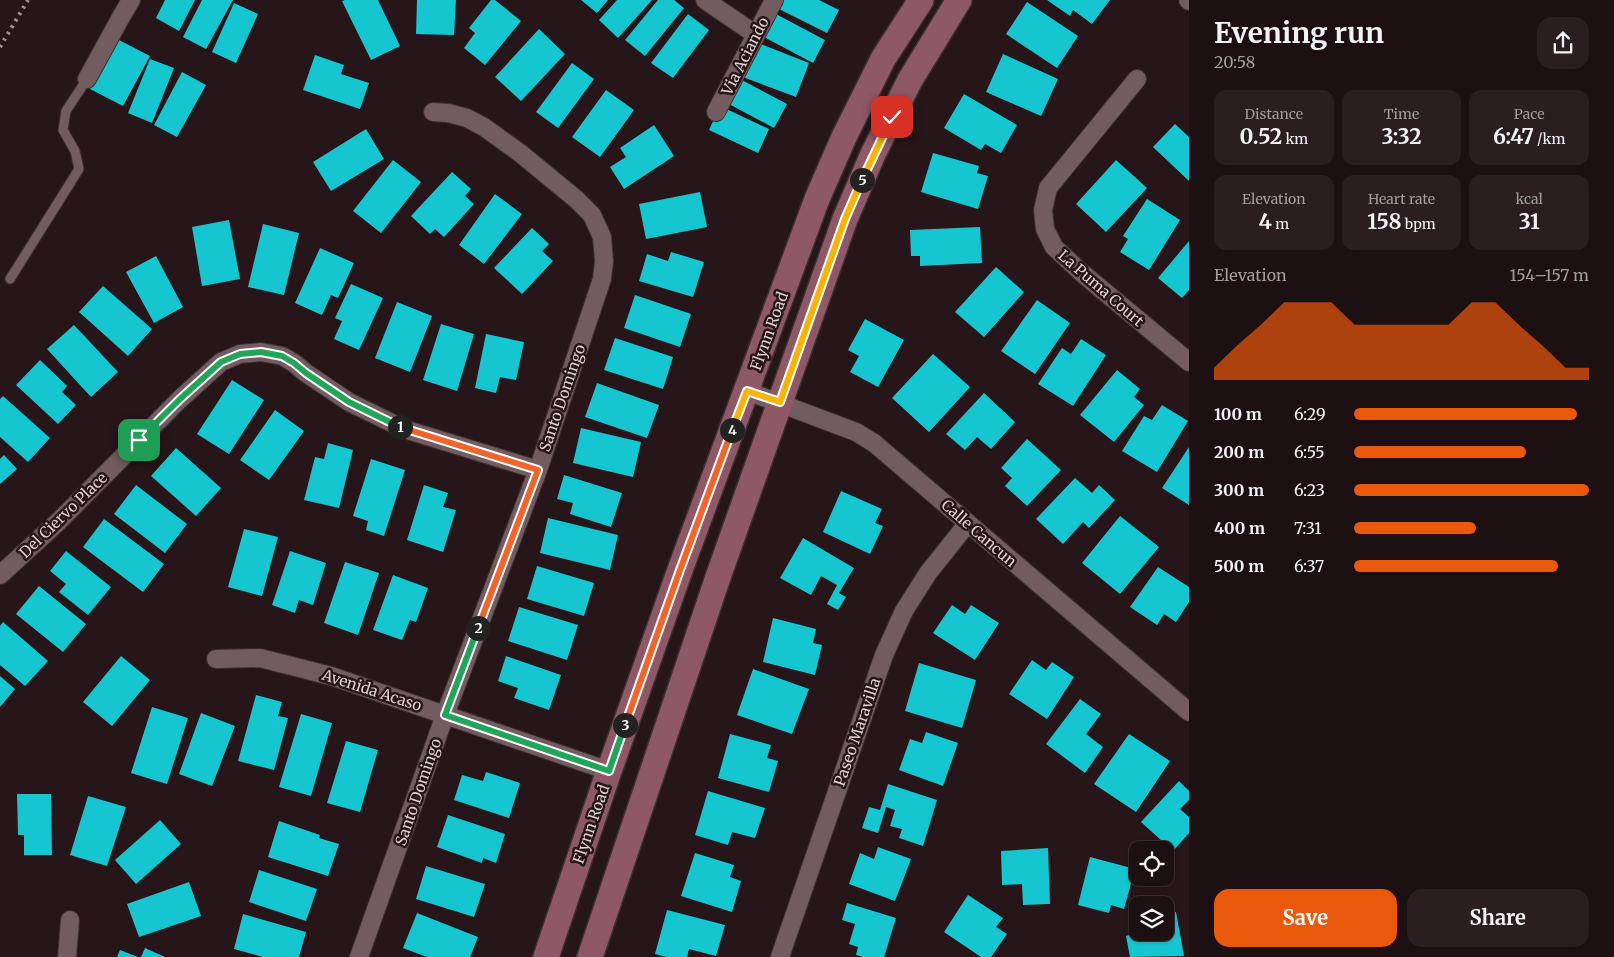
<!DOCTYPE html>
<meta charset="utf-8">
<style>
:root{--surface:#1d1013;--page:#2a1e21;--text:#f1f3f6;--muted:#a09da0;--line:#3b3033;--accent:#ea580c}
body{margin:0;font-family:Merriweather,serif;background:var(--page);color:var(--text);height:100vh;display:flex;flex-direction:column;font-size:19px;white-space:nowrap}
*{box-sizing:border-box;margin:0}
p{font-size:16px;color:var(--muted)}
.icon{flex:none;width:28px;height:28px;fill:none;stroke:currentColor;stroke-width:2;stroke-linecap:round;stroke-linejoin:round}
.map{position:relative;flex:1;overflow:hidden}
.details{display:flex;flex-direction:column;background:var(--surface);width:425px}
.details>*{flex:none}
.fabs{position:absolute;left:1129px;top:841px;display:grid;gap:10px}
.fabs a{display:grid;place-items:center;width:45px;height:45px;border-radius:10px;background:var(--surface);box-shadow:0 1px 4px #0004,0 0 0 1px var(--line);font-size:25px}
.pin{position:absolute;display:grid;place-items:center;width:42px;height:42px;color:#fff;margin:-21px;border-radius:10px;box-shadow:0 2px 8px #0006}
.km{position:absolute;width:25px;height:25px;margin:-12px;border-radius:50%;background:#222;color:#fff;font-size:14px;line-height:25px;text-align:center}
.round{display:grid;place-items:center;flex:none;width:52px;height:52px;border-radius:15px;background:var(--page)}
.overview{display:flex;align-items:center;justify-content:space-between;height:85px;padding:0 25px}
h1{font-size:28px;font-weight:700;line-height:38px}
.figures{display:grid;grid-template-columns:repeat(3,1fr);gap:8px;height:85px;padding:5px 25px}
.figures div{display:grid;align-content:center;border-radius:12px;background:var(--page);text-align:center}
.figures b{font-size:21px;font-weight:700}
.figures small{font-size:14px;font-weight:400}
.figures p{font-size:14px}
.chart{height:140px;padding:10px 25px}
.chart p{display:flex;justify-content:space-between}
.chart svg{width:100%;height:90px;margin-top:5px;fill:var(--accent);opacity:.7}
.cta{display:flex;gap:10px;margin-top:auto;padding:10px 25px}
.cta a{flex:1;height:58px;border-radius:15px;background:var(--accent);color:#fff;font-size:20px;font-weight:700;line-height:58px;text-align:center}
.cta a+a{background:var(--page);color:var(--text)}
ul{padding:0 25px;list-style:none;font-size:16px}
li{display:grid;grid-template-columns:80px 60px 1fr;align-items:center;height:38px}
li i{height:12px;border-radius:6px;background:var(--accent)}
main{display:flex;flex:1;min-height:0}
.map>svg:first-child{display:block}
.building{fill:#15c6d0}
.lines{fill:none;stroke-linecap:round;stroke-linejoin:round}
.lane-casing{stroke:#3d3032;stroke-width:11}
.street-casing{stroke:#3d3032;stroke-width:20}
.secondary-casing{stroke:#3d3032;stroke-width:28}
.lane{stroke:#725c60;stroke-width:9}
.street{stroke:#725c60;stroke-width:18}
.secondary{stroke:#8f5866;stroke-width:25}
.rail{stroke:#a29396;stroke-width:4;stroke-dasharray:2.5 5;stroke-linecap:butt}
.split-1-casing{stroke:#fff;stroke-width:10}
.split-2-casing{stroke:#fff;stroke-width:10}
.split-3-casing{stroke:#fff;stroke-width:10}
.split-4-casing{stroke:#fff;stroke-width:10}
.split-5-casing{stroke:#fff;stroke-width:10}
.split-6-casing{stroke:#fff;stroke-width:10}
.split-1{stroke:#22a559;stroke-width:6}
.split-2{stroke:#f0652b;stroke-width:6}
.split-3{stroke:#22a559;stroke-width:6}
.split-4{stroke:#f0652b;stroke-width:6}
.split-5{stroke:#f5b400;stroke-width:6}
.split-6{stroke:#f5b400;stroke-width:6}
.labels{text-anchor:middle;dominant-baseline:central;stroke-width:5;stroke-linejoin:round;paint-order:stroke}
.street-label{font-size:15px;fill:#ded1d3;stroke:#271619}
</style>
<main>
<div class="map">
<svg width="1189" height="957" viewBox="0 0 1189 957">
<rect width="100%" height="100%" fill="#271619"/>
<path class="building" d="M165 0H195L179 31 156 18Z
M202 0H233L206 49 183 37Z
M345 0H378L400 46 371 60 342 1Z
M417 0H456L454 35 416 34Z
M491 0H495L521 21 485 65 464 48 475 33 469 28Z
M581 0H608L597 13Z
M617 0H652L618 38 599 20Z
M658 0H674L684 8 645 56 625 40Z
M781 0H819L839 10 827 33 777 8Z
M1047 0H1110L1092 24 1073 10 1070 16Z
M1027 2 1078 36 1057 68 1006 34Z
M234 3 258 14 236 63 212 52Z
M774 13 825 40 813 63 762 36Z
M688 14 709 30 673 78 651 63Z
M539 29 565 54 521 101 495 77Z
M117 39 150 56 123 106 90 89Z
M756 42 809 63 796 97 743 77Z
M1003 54 1058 79 1041 116 986 92Z
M315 55 344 65 341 74 369 83 360 109 303 90Z
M150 59 174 68 152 123 128 113Z
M572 63 594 79 558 128 536 112Z
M182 72 206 85 177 137 154 125Z
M740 79 787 104 774 128 727 103Z
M606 90 634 110 600 157 572 137Z
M964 94 1017 125 1001 153 985 144 981 150 944 128Z
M720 106 769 129 758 153 709 130Z
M1175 124 1189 137V181L1153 147Z
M654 125 674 156 624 189 610 167 626 157 620 148Z
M366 129 384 159 331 191 313 162Z
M933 153 979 166 977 173 988 176 978 209 921 192Z
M393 160 421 182 381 233 353 211Z
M1116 160 1147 188 1106 232 1076 204Z
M452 172 471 189 465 196 474 204 444 237 435 229 430 234 411 216Z
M700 192 707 227 646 239 639 204Z
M495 194 522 214 484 264 459 245Z
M1147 199 1180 220 1149 270 1120 252 1128 239 1123 236Z
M229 220 240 279 202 286 192 227Z
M263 224 299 233 284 295 248 287Z
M980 227 982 263 920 266V256H911L910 230Z
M532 228 549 244 542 251 553 261 522 294 494 268Z
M1189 241V290L1182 298 1158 278Z
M320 248 354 263 338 298 331 295 322 315 295 303Z
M671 252 704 262 693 297 639 281 647 254 668 261Z
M156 256 183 307 154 323 126 272Z
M996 267 1024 292 984 337 955 312Z
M351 284 383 298 359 350 334 339 342 321 335 318Z
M103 286 152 329 128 356 79 312Z
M635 295 691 314 680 347 624 328Z
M1037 300 1070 323 1035 374 1001 351Z
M397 302 432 316 410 372 375 358Z
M865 319 904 340 878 387 850 372 859 356 848 350Z
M441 324 474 334 457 391 423 380Z
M74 325 118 372 91 397 47 349Z
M486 334 524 342 516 380 500 377 496 393 475 388Z
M615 338 673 357 663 389 604 370Z
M1081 339 1106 355 1073 406 1038 384 1062 348 1071 354Z
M933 354 970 387 929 432 892 398Z
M40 360 67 386 62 392 76 405 58 424 16 385Z
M1117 370 1140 389 1134 397 1144 405 1114 442 1080 415Z
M232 380 264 400 229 454 197 434Z
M597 383 659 405 647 438 585 417Z
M984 393 1015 422 991 449 977 437 965 450 946 434Z
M3 396 50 438 28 462 0 437V399Z
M1162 405 1188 421 1157 472 1122 451 1144 416 1152 420Z
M275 410 304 431 269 480 240 460Z
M581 428 641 442 633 477 573 463Z
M1027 439 1061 470 1027 506 1005 486 1012 478 1001 468Z
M328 443 353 450 339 508 304 500 315 457 324 459Z
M1189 447V505L1162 488Z
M176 448 221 488 196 516 151 476Z
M4 455 17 469 0 484V459Z
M371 459 405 470 384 536 366 530 368 521 353 516Z
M564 475 622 493 611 527 570 514 573 503 557 499Z
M1075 478 1092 493 1099 485 1115 500 1089 528 1083 522 1063 544 1036 519Z
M136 485 187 524 165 553 114 514Z
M424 485 448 493 443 507 456 510 443 552 407 540Z
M841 491 882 509 875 523 883 526 870 554 823 532Z
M1120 516 1159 547 1120 594 1082 563Z
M548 518 618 535 610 570 540 553Z
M104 519 164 564 143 592 83 547Z
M244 529 278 537 262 596 228 587Z
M803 538 854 568 839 593 846 597 838 610 827 604 837 585 821 576 811 595 780 578Z
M66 551 111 587 88 615 59 592 66 584 50 571Z
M290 551 326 563 313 605 299 600 295 613 272 605Z
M345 562 379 573 358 635 324 623Z
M537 566 594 583 584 616 527 599Z
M1158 567 1189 587V602L1176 622 1164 614 1157 625 1130 607Z
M393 575 428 588 416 622 410 620 402 640 373 630Z
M39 586 86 624 63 652 16 614Z
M952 605 965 614 971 605 999 623 975 660 933 633Z
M519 607 578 625 567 660 508 641Z
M773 618 816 629 813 643 822 645 815 675 763 662Z
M3 622 48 661 25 686 0 665V626Z
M121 656 150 680 112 726 83 702Z
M506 656 561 675 549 710 514 698 518 688 498 681Z
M1032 660 1046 670 1052 662 1074 677 1047 719 1009 694Z
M919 663 976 680 962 728 905 711Z
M753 669 809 689 792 734 737 715Z
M0 676 15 689 0 707Z
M256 695 282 702 278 716 288 718 274 770 238 761Z
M1080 699 1101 714 1086 734 1103 747 1085 773 1046 744Z
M152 707 188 718 167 784 131 773Z
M201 713 235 726 212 786 179 774Z
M301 714 332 723 311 796 279 787Z
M926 732 958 743 943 786 899 770 910 739 922 743Z
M730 734 771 745 767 758 778 761 769 792 718 778Z
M1129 734 1170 761 1136 812 1094 784Z
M346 741 378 750 360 812 327 803Z
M486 772 520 783 509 818 454 800 462 775 483 781Z
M1179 781 1189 791V800L1180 809 1189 817V833L1173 851 1141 822Z
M888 784 937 800 923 846 899 838 902 829 890 826 895 810 886 807 878 833 862 828 869 807 880 810Z
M708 791 765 808 755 838 732 832 728 845 695 835Z
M17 794H51L52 855H24V835H18Z
M88 796 126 807 107 866 70 855Z
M448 815 505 834 496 863 483 858 482 863 437 847Z
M160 820 181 844 136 884 115 860Z
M279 821 320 835 319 838 339 844 328 876 268 857Z
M878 847 911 859 895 901 849 884 860 853 874 859Z
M1048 848 1050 904 1023 905 1022 884 1002 885 1001 851Z
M695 853 734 865 730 877 741 881 732 912 681 896Z
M1090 857 1135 869 1124 909 1111 905 1109 913 1078 905Z
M426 866 485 884 474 917 416 899Z
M259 870 317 889 306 921 249 902Z
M189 882 201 916 139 937 127 904Z
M968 895 1003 918 996 927 1007 934 991 957H981L944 932Z
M847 903 896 918 884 957H863L856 955 858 947 849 944 855 924 842 920Z
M667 910 725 925 716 956 689 949 687 957H667L655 954Z
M1176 912 1184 956 1130 957 1126 936 1141 932H1165V914Z
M417 913 478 937 470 957H427L403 948Z
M243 914 306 932 299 957H263L234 949Z
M145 948 165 957H141Z
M120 950 138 957H117Z"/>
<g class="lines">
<g class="lane-casing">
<path id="lane" d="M10 279 79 169 75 151 63 130 66 111 87 79"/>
</g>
<g class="street-casing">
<path id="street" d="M705 0 755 34
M1188 0 1189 1
M87 79 121 17 131 0
M1137 79 1048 188 1043 210 1045 229 1054 247 1082 273 1189 362
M716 112 774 0
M747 391 856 432 874 443 1189 712
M0 575 59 521 179 400 221 362 240 354 261 352 282 356 294 363 306 373 349 402 404 429 538 470
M216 659 260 658 331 676 609 771
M67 957 70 920
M359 957 445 715 538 470 602 279 604 261 602 237 592 215 576 199 520 153 484 127 467 118 448 113 433 112
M780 957 884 655 904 611 928 573 968 523"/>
</g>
<g class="secondary-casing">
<path id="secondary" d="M546 957 609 771 680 570 817 199 844 137 883 59 921 0
M590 957 717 580 845 219 873 154 910 80 959 0"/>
</g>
<use href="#lane" class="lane"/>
<use href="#street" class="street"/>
<use href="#secondary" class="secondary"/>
<path class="rail" d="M0 47 28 0"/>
</g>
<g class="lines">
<g class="split-1-casing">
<path id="split-1" d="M139 440 179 400 221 362 240 354 261 352 282 356 294 363 306 373 349 402 400 427"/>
</g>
<g class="split-2-casing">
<path id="split-2" d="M400 427 538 470 478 628"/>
</g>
<g class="split-3-casing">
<path id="split-3" d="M478 628 445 715 609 771 625 725"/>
</g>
<g class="split-4-casing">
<path id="split-4" d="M625 725 680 570 732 430"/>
</g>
<g class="split-5-casing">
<path id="split-5" d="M732 430 747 391 780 402 845 219 862 180"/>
</g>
<g class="split-6-casing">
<path id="split-6" d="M862 180 892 117"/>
</g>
<use href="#split-1" class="split-1"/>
<use href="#split-2" class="split-2"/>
<use href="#split-3" class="split-3"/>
<use href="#split-4" class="split-4"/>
<use href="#split-5" class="split-5"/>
<use href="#split-6" class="split-6"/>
</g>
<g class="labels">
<g class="street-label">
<text transform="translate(745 56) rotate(-63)">Via Aciando</text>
<text transform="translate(1101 288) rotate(41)">La Puma Court</text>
<text transform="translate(769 331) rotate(-70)">Flynn Road</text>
<text transform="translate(562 398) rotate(-71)">Santo Domingo</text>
<text transform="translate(63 515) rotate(-44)">Del Ciervo Place</text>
<text transform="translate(979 533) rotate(41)">Calle Cancun</text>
<text transform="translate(372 690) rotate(18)">Avenida Acaso</text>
<text transform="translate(857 732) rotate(-71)">Paseo Maravilla</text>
<text transform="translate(418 792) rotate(-71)">Santo Domingo</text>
<text transform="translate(591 824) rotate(-71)">Flynn Road</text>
</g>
</g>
</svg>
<div class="fabs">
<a><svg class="icon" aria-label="locate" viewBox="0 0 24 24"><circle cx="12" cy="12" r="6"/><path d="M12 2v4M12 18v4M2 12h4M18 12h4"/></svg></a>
<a><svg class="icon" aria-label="layers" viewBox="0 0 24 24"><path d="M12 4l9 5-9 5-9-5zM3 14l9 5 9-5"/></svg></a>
</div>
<div class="pin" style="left:139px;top:440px;background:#1e9e55"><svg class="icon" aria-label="arrive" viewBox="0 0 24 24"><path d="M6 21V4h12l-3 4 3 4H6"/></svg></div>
<div class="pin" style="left:892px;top:117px;background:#d93025"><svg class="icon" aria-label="check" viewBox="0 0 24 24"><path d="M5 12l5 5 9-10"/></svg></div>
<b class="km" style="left:400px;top:427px">1</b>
<b class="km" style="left:478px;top:628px">2</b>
<b class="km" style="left:625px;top:725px">3</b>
<b class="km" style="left:732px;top:430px">4</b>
<b class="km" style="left:862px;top:180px">5</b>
</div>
<section class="details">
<div class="overview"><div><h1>Evening run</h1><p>20:58</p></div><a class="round"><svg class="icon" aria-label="share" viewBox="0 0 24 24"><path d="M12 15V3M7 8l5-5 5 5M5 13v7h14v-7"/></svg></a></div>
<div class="figures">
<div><p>Distance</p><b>0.52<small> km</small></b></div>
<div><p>Time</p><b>3:32</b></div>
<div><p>Pace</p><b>6:47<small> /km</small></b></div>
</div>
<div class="figures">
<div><p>Elevation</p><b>4<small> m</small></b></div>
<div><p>Heart rate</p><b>158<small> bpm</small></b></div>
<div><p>kcal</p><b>31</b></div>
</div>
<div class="chart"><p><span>Elevation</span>154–157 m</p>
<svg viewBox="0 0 160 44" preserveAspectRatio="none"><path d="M0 44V38L10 27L20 17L30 6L40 6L50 6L60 17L70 17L80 17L90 17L100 17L110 6L120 6L130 17L140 27L150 38L160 38V44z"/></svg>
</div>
<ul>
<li><b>100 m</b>6:29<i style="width:95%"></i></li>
<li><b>200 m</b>6:55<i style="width:73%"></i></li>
<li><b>300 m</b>6:23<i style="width:100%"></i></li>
<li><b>400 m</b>7:31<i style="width:52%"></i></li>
<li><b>500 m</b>6:37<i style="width:87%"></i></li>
</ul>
<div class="cta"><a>Save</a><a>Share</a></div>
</section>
</main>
